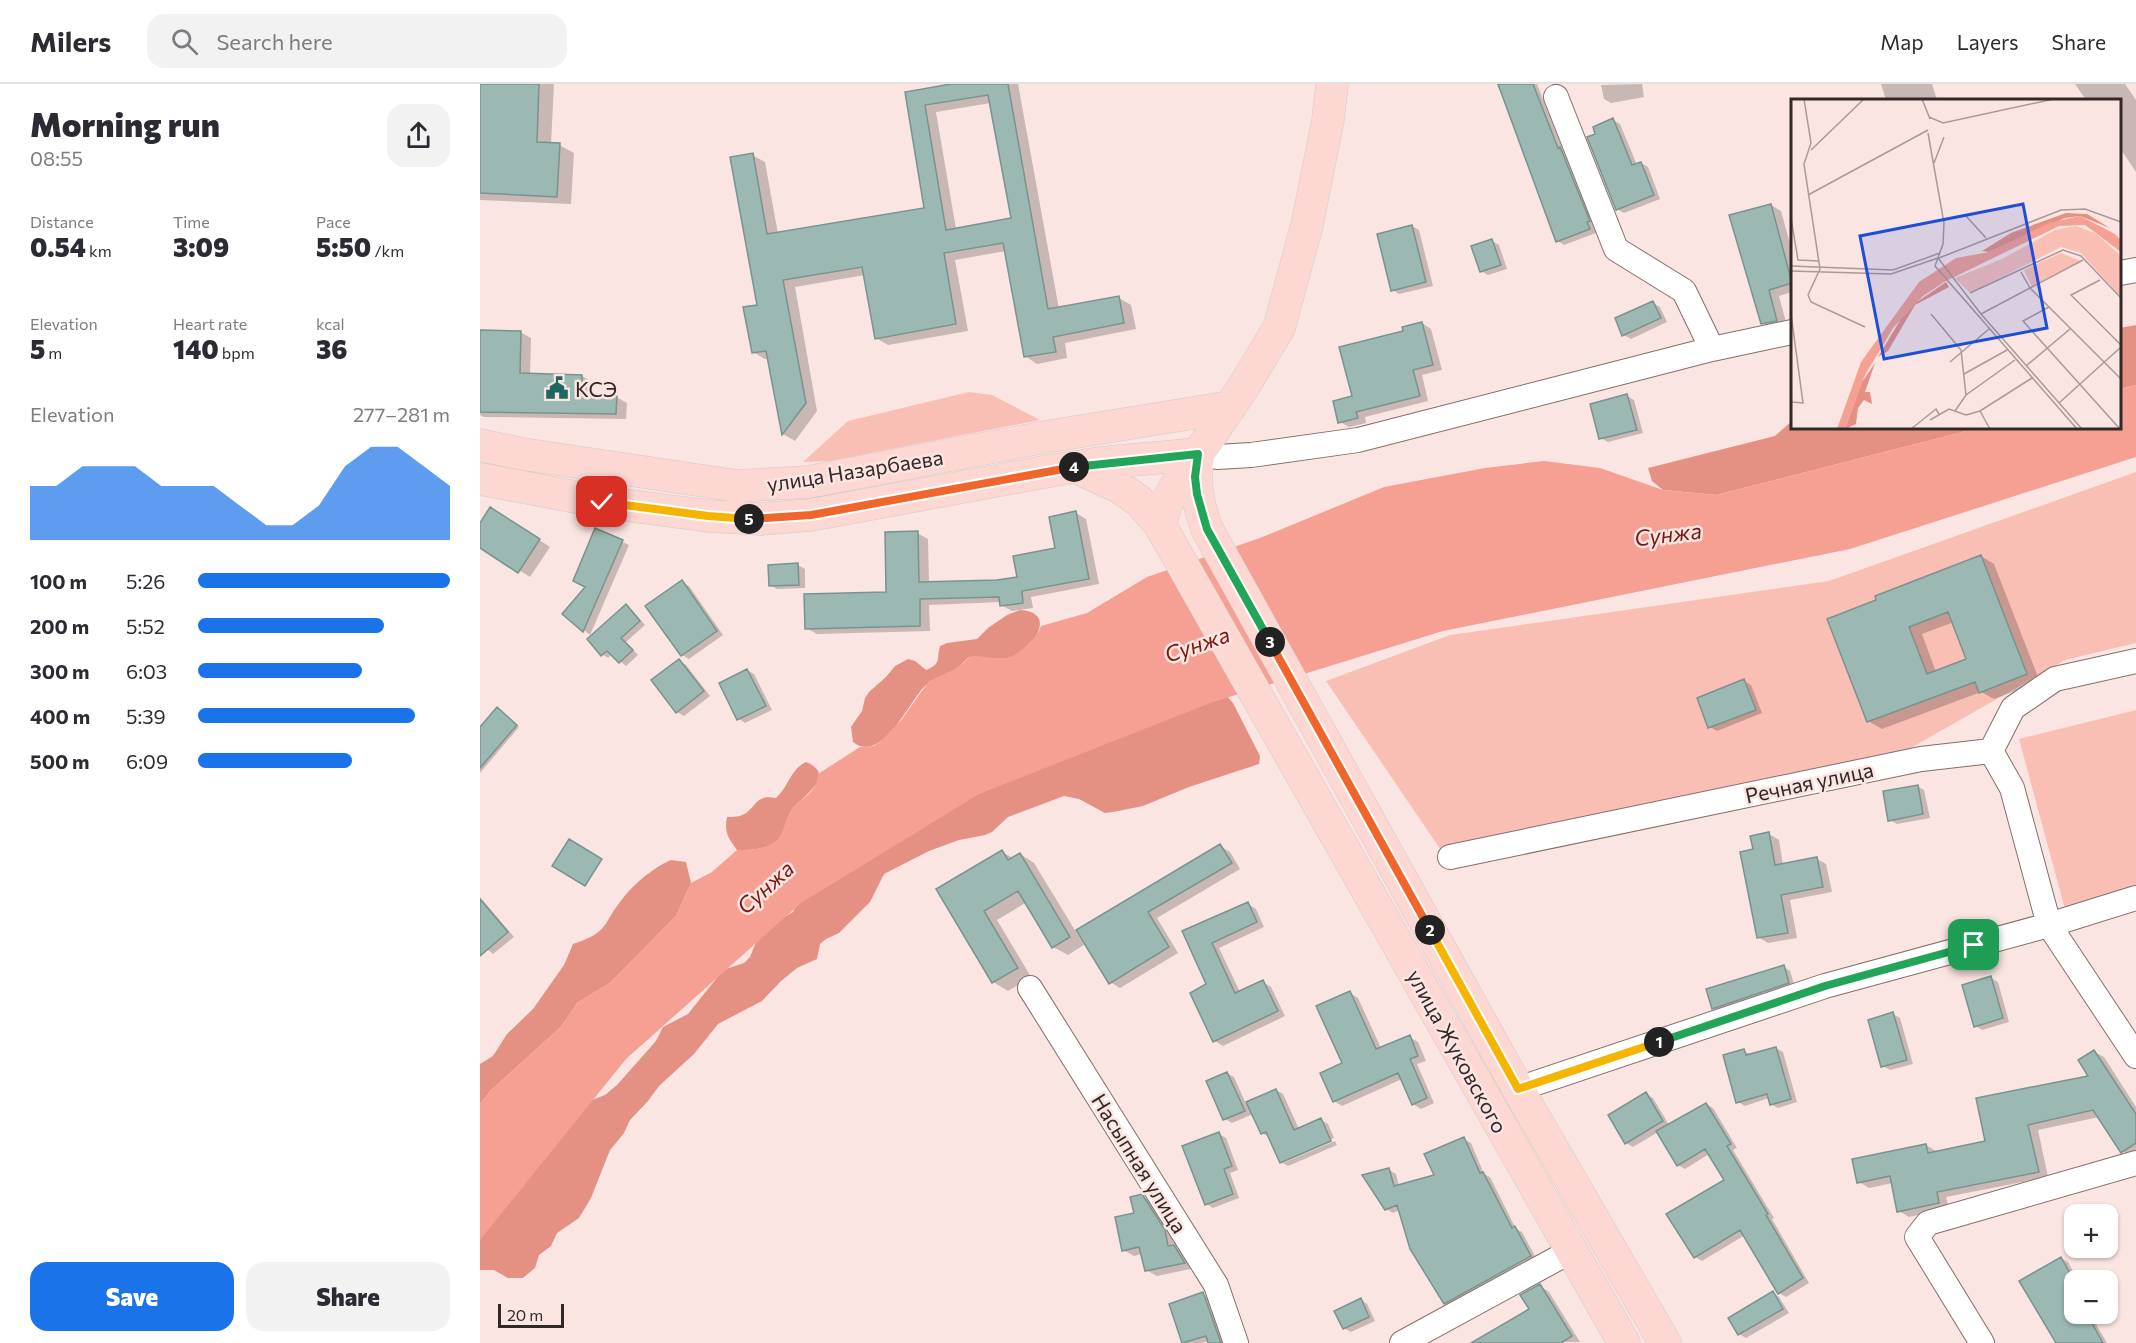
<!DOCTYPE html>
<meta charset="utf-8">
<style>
:root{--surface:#fff;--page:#f2f2f3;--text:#2b2b33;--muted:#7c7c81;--line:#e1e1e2;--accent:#1a73e8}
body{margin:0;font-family:Commissioner,sans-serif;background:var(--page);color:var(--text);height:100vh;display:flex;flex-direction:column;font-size:22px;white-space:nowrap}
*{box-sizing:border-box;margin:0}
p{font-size:20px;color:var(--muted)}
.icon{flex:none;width:33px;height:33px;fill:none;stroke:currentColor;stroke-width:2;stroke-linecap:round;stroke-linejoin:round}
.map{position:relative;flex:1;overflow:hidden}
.drawer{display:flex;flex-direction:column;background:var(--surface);width:480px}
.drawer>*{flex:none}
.buttons{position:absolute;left:1584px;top:1120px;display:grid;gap:12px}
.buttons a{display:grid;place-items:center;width:54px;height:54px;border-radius:12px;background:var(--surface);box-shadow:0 2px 4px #0004;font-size:30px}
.scale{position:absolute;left:18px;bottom:15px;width:66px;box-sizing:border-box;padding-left:6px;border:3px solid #322827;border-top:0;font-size:16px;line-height:21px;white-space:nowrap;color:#322827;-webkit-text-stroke:4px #fbe5e2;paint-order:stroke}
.pin{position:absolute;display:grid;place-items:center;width:51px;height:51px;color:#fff;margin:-26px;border-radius:12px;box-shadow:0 3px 9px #0006}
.km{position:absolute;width:30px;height:30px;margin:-15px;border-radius:50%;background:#222;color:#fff;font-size:16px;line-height:30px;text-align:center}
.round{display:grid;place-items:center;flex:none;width:63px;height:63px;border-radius:18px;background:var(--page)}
.headline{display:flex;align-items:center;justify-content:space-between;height:102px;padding:0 30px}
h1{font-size:33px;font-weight:800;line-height:45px}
.figures{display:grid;grid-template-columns:repeat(3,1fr);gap:9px;height:102px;padding:6px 30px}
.figures div{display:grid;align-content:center}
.figures b{font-size:26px;font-weight:800}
.figures small{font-size:16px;font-weight:400}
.figures p{font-size:16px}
.chart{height:168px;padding:12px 30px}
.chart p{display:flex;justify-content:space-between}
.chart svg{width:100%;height:108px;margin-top:6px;fill:var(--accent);opacity:.7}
.cta{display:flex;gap:12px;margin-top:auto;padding:12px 30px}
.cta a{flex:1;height:69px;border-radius:18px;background:var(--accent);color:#fff;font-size:24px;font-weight:800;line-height:69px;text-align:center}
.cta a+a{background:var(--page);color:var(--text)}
ul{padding:0 30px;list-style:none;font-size:20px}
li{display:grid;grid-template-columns:96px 72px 1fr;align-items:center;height:45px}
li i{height:15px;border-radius:8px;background:var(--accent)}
header{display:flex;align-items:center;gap:36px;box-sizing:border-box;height:84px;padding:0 30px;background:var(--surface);border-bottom:2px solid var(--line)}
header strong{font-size:28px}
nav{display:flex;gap:33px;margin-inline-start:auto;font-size:21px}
.search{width:420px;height:54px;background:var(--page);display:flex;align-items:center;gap:15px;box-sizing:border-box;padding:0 21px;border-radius:18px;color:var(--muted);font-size:22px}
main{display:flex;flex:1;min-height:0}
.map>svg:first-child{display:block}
.green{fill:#f9bfb5}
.forest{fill:#e49183}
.water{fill:#f5a092}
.shadow{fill:#0003;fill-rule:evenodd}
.building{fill:#9cb8b3;stroke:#79938f;stroke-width:1.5;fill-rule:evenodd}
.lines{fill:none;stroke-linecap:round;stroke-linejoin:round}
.minor-casing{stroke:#856e69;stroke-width:26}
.major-casing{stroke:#cecbcb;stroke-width:33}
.minor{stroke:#fff;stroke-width:24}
.major{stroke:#fdd8d2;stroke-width:32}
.split-1-casing{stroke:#fff;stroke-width:12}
.split-2-casing{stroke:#fff;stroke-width:12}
.split-3-casing{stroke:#fff;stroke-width:12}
.split-4-casing{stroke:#fff;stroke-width:12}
.split-5-casing{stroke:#fff;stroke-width:12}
.split-6-casing{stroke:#fff;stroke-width:12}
.split-1{stroke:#22a559;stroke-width:8}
.split-2{stroke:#f5b400;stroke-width:8}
.split-3{stroke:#f0652b;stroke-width:8}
.split-4{stroke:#22a559;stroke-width:8}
.split-5{stroke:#f0652b;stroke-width:8}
.split-6{stroke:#f5b400;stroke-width:8}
.labels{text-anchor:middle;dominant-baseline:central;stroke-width:5;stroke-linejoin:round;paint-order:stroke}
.poi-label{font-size:21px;fill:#322827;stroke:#fbe5e2;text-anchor:start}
.street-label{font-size:21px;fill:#322827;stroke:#fbe5e2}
.water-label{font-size:22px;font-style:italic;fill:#79170e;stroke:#fbe5e2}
.inset-road{fill:none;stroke:#ab9997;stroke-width:1.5}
.view{fill:#1d4ed8;fill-opacity:0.15;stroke:#1d4ed8;stroke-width:3}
.inset-edge{fill:none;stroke:#322827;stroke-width:3}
</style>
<header>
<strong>Milers</strong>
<div class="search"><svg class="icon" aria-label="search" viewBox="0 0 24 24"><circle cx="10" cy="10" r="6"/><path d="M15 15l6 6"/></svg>Search here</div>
<nav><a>Map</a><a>Layers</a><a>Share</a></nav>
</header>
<main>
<section class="drawer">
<div class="headline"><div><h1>Morning run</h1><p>08:55</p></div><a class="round"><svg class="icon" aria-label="share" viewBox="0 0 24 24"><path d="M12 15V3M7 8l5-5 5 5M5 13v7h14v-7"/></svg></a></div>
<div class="figures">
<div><p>Distance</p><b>0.54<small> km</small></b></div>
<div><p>Time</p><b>3:09</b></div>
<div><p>Pace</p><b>5:50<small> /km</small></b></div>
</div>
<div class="figures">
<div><p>Elevation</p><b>5<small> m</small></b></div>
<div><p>Heart rate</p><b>140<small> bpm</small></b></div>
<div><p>kcal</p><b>36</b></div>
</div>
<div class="chart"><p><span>Elevation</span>277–281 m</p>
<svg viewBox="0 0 160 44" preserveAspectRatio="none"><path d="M0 44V22L10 22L20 14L30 14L40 14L50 22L60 22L70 22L80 30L90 38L100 38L110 30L120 14L130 6L140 6L150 14L160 22V44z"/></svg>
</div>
<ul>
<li><b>100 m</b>5:26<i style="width:100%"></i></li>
<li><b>200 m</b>5:52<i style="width:74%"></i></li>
<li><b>300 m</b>6:03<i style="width:65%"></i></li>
<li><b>400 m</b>5:39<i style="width:86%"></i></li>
<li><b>500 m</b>6:09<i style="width:61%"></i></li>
</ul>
<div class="cta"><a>Save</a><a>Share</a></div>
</section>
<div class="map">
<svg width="1656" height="1259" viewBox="0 0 1656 1259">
<rect width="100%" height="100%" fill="#fbe5e2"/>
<path class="green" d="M489 308 512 311 560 336 350 377 323 378 368 337Z
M1656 388V559L1585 576 1429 665 969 778 846 597 970 551 1349 497Z
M1656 626V808L1586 829 1539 655Z"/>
<path class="forest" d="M1656 241V301L1640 305V244Z
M1312 337V344H1498L1236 411 1183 406 1172 397 1168 384 1295 352Z
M540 526C579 528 552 566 532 573 517 578 503 571 489 573 485 576 482 580 479 583 468 591 456 592 446 601 429 616 403 681 373 658L371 643 382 627 385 614 389 608 406 593 415 582 428 575 435 577 446 586C462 579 456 576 460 562L467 559 497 555 508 544 527 531Z
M745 610 753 619 780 672 779 680 709 703 663 722 633 728 625 729 599 715 584 712 528 733 512 748 505 751 479 756 449 767 404 790 390 818 359 849 346 855 340 860 337 875 317 884 301 897 282 917 238 940 214 970 179 1002 168 1017 150 1036 144 1049 130 1066 111 1114 99 1134 77 1149 71 1162 59 1171 55 1184 43 1194H28L14 1186H0V1139L28 1107 42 1104 50 1091 112 1016 125 1011 137 1001 176 957 183 943 208 930 243 886 264 879 270 873 278 853 294 839 313 828 321 810 454 719Z
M326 678C360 692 318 715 311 727 306 735 303 752 297 757 285 766 270 766 257 766 248 754 244 748 247 733 251 733 258 733 262 731 277 725 273 710 296 714 310 701 309 687 326 678Z
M191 776 206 778 211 799 196 832 130 899 97 919 81 943 11 1006 0 1020V980L13 972 27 950 53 925 84 881 93 860C130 848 122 840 143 814 155 799 174 783 191 776Z"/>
<path class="water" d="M1656 301V373L1370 465 963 547 733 618 499 710 321 819 146 975 0 1156V1020L11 1006 81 943 97 919 130 899 196 832 211 799 232 788 257 766C270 766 286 766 297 756 303 751 306 735 311 727 321 712 336 712 338 690L380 663 394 662 400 658 422 635 449 597 478 584 489 573C515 570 524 584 547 561 553 555 558 551 561 542L607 529 667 493 780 454 904 403 1005 384 1064 377 1120 384 1183 406 1236 411 1498 344H1640V305Z"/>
<path class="shadow" d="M0 0H74L71 60 79 61 94 69 91 120 0 116Z
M478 0H538L579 225 639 214 651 221 656 245 585 259 587 274 557 280 545 272 526 167 475 176 488 247 408 261 396 254 385 191 315 203 337 327 315 357 303 350 289 275H285L273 268 279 222 272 71 285 78 298 150 446 125 426 9ZM511 19 532 135 476 145 456 28Z
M1017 0H1057L1083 66 1087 69 1116 141 1113 142 1116 149 1084 161 1078 157 1022 7 1018 4Z
M1162 0 1164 13 1131 19 1124 15 1121 1Z
M1401 0H1452L1457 16H1406Z
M1595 0H1645L1656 16V88L1640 64V16H1606Z
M1133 36 1140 40 1157 81 1161 79 1168 83 1180 115 1144 129 1137 125 1117 50Z
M1291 121 1301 127 1312 167V208L1299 212 1307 242 1293 245 1282 239Z
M932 142 939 146 953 202 919 210 913 206Z
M1012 157 1019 161 1027 185 1008 191 1001 187Z
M1173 219 1180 223 1187 238 1151 255 1144 251Z
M942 239 951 245 962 286 942 291 948 317 885 333 886 339 869 343 860 338 874 313 925 248Z
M0 247 40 248 51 254 50 291 102 292 112 298V313H136L147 319 146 335 4 333 0 331Z
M1147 312 1154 316 1163 349 1128 358 1121 354Z
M596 429 606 435 619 500 551 513 553 524 532 527 521 521V518L449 521 450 547 337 550 326 544 408 509 437 449 448 455 449 499 517 498 539 495 576 466Z
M21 431 70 463 50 493 0 462V442Z
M116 446 149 461 110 551 84 530 107 503Z
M1501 472 1514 480 1560 598 1514 615 1501 608 1402 645 1388 637 1349 536ZM1474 538 1488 576 1456 588 1442 550Z
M318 481 325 485V504L297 505 290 501Z
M202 498 209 502 243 551 209 575 202 571 167 522Z
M146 522 152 526 165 541 146 558 158 571 146 582 132 570 128 574 122 570Z
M199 577 206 581 230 612 204 632 197 628 173 596Z
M267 586 274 590 292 626 265 639 259 635 241 599Z
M1264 597 1271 601 1282 629 1237 647 1230 643Z
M20 627 39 643 0 689V646Z
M1437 702 1444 706 1450 734 1417 740 1410 736Z
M1289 750 1299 756 1303 781 1337 775 1346 780 1352 808 1310 816 1317 854 1288 859 1278 853 1274 767Z
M740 762 750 768 760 785 677 834 698 869 640 904 630 898 599 846Z
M522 768 533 774 540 770 554 779 604 861 588 871 573 863 547 818 517 836 551 893 528 907 513 898 458 806Z
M0 813 34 853 13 870 0 859Z
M768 820 776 825 784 843 739 864 760 908 783 898 791 903 805 932 743 962 735 957 728 901 704 848Z
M1304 883 1310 887 1315 903 1241 928 1234 924Z
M1511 894 1518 898 1529 938 1502 946 1496 942Z
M870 909 878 914 901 964 929 953 938 958 946 977 937 980 954 1019 941 1025 933 1020 922 995 862 1022 854 1017 864 980Z
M1413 930 1420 934 1433 980 1410 986 1403 982Z
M1296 964 1303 968 1317 1018 1298 1024 1291 1020 1289 1014 1265 1022 1258 1018 1264 967 1272 971Z
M1614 968 1624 973 1656 1023V1071L1652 1073 1642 1067 1619 1033 1558 1046 1568 1093 1466 1113 1469 1124 1429 1133 1419 1127 1413 1099 1389 1104 1379 1098 1446 1061 1456 1067 1457 1069 1507 1059 1611 993Z
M747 989 754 993 766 1020 796 1006 803 1010 819 1045 841 1036 848 1040 854 1054 803 1076V1079L855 1057 857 1061 808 1082 801 1078 789 1053 782 1049 773 1030 752 1039 745 1035 728 998Z
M1166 1010 1173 1014 1189 1041 1226 1020 1233 1024 1257 1064 1253 1066 1294 1134 1292 1135 1329 1199 1306 1213 1299 1209 1265 1151 1222 1177 1215 1173 1246 1097 1229 1070 1205 1085 1198 1081 1178 1048 1153 1063 1146 1059Z
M739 1050 746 1054 758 1086 750 1089 759 1114 733 1124 727 1120Z
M984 1055 991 1059 1004 1090 1010 1093 1036 1145 1042 1148 1057 1176 972 1223 965 1219 920 1126 913 1129 906 1125 909 1086 916 1090 919 1102 956 1092Z
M662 1112 673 1118 695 1154 698 1165 705 1169 715 1184 677 1192 666 1186 662 1170 654 1172 643 1166Z
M1581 1174 1588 1178 1598 1197H1594V1230H1610L1627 1259H1577Z
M1060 1202 1069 1208 1100 1258 994 1259 1052 1226Z
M1293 1209 1299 1213 1309 1229 1266 1254 1259 1250Z
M723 1210 730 1214 746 1259H729V1257L721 1259H703L691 1221Z
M881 1216 887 1220 895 1237 871 1248 864 1244Z"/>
<path class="building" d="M0 0H59L57 58 80 59 77 113 0 109Z
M471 0H528L568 225 639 212 644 239 573 253 576 268 544 273 523 159 464 169 476 240 395 255 382 183 303 196 326 319 302 351 286 267 272 269 263 223 277 221 250 73 273 69 287 150 444 124 425 8ZM508 11 531 134 466 146 445 21Z
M1018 0H1053L1078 64 1080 63 1110 137 1107 138 1110 145 1076 158Z
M1133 34 1152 81 1161 78 1174 111 1136 126 1107 53 1115 50 1113 43Z
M1291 120 1312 199 1289 206 1297 237 1281 240 1249 131Z
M932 141 946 198 911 207 897 150Z
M1012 155 1021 181 1000 188 991 162Z
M1173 217 1181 234 1142 252 1135 234Z
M942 238 953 281 933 286 940 312 876 328 878 334 858 339 853 317 872 312 859 263 923 247 922 243Z
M0 246 41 247 40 289 102 291V311L137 312 136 330 0 328Z
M1147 310 1157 346 1119 355 1110 320Z
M10 423 60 455 38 489 0 464V439Z
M596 427 609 495 542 507 543 519 520 522 519 513 440 515V542L325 545 324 510 406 508 405 448 438 447 439 498 517 496 537 493 533 472 575 464 569 433Z
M115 444 143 456 103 548 82 530 105 503 93 497Z
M1501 471 1547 590 1499 609 1495 598 1387 638 1347 535 1396 516 1395 512ZM1468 528 1486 575 1447 590 1429 543Z
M318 479 319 501 289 502 288 481Z
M202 496 237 547 201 572 165 522Z
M146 520 160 537 141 554 153 566 139 579 127 567 121 572 107 555Z
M199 575 224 607 196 629 171 596Z
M267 585 286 622 257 636 239 599Z
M1264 595 1276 626 1228 644 1217 614Z
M17 623 37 641 0 684V643Z
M1438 701 1443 730 1408 737 1403 707Z
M1289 748 1295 781 1337 773 1343 803 1301 811 1308 849 1277 854 1260 768 1273 765 1270 752Z
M89 755 122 775 105 802 72 782Z
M740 760 752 779 668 828 689 863 629 900 596 846Z
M522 766 528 776 540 769 590 853 572 864 538 807 504 827 538 884 512 899 456 805Z
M0 815 28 848 0 872Z
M768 818 777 838 732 859 755 909 783 896 798 927 733 958 710 909 726 900 702 847Z
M1304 881 1309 899 1232 925 1226 905Z
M1511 892 1523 934 1494 943 1482 901Z
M870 907 896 965 930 951 938 972 930 975 947 1014 932 1021 918 989 853 1018 840 989 862 979 836 922Z
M1413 928 1427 976 1401 983 1388 936Z
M1296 963 1311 1015 1290 1021 1287 1010 1256 1019 1243 971 1264 965 1266 971Z
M1614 966 1656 1030V1059L1642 1068 1641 1069 1613 1026 1548 1041 1559 1088 1457 1108 1459 1119 1417 1128 1410 1092 1377 1099 1372 1075 1446 1060 1448 1069 1505 1057 1496 1014 1608 992 1598 976Z
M747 988 765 1027 743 1036 726 997Z
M796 1005 814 1046 841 1034 851 1057 800 1079 786 1048 781 1050 766 1018Z
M1166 1008 1183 1037 1145 1060 1128 1031Z
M1226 1019 1251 1060 1247 1062 1288 1130 1286 1131 1323 1194 1298 1210 1260 1146 1214 1174 1186 1130 1244 1096 1225 1065 1197 1082 1176 1047Z
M739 1048 752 1082 744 1085 753 1110 725 1121 702 1062Z
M984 1053 1000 1089 1003 1088 1032 1144 1035 1142 1051 1172 964 1220 930 1165 917 1121 905 1126 882 1091 909 1084 914 1102 954 1091 944 1070Z
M662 1110 685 1146 688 1162 694 1161 705 1179 665 1187 659 1163 642 1167 635 1133 654 1129 650 1113Z
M1581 1173 1594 1197V1230H1607L1623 1259H1576L1539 1197Z
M1060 1200 1092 1252 1081 1259H991L1049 1225 1040 1211Z
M1293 1207 1303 1225 1258 1251 1248 1234Z
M723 1208 741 1259H728L726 1252 702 1259 689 1220Z
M881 1214 889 1233 863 1245 854 1227Z"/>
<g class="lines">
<g class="minor-casing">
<path id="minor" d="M1076 13 1136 165 1204 207 1232 265
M1640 189 1656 186
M718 370 737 373 771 371 878 356 1232 265 1312 248
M1511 667 1532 704 1569 841 1656 972
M970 773 1441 675 1511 667 1533 624 1575 595 1656 577
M550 904 736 1201 756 1259
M1038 1005 1345 902 1569 841 1656 814
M922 1259 1091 1167
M1502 1259 1437 1153 1448 1139 1656 1079"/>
</g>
<g class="major-casing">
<path id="major" d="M852 0 848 36 827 141 799 244 764 302 718 370 705 385 686 420 680 441 1144 1259
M0 361 43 370 257 402 328 398 565 353 750 323
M718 370C714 399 717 418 727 445L1038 1005 1185 1259
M595 383 639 403 659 417 680 441
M0 395 122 418 228 432 281 435 331 431 575 386 620 379 718 370"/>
</g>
<use href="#minor" class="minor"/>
<use href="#major" class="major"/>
</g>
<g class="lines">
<g class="split-1-casing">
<path id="split-1" d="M1179 958 1345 902 1494 861"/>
</g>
<g class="split-2-casing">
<path id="split-2" d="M950 846 1038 1005 1179 958"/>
</g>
<g class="split-3-casing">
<path id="split-3" d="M790 558 950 846"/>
</g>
<g class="split-4-casing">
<path id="split-4" d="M594 383 718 370 715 393 717 410 727 445 790 558"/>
</g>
<g class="split-5-casing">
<path id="split-5" d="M269 435 331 431 594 383"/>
</g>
<g class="split-6-casing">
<path id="split-6" d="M122 418 228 432 269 435"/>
</g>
<use href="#split-1" class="split-1"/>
<use href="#split-2" class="split-2"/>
<use href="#split-3" class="split-3"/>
<use href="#split-4" class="split-4"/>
<use href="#split-5" class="split-5"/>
<use href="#split-6" class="split-6"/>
</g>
<defs>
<g id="civic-bare" transform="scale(1.8)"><path d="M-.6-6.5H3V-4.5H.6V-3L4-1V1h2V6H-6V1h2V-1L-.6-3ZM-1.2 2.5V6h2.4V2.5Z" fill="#1d675f" stroke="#fbe5e2" stroke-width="2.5" paint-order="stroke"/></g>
</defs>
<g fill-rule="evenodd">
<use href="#civic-bare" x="77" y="304"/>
</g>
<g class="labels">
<g class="poi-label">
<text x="95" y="304">КСЭ</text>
</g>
<g class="street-label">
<text transform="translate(375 386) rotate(-9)">улица Назарбаева</text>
<text transform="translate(1329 698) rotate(-12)">Речная улица</text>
<text transform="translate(978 967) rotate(61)">улица Жуковского</text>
<text transform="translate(660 1079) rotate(58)">Насыпная улица</text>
</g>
<g class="water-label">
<text transform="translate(1188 450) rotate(-7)">Сунжа</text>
<text transform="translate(717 560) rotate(-19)">Сунжа</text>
<text transform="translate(285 803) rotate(-42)">Сунжа</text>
</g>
</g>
<g transform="translate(1311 15)">
<rect width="330" height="330" fill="#fbe5e2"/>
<path d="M285 127 304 134 330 157V198L290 154 270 148 179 194 164 179 211 160 264 131ZM270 154 290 162 241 188 233 171Z" fill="#f9bfb5"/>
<path d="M275 114 296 115 319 129 289 117 274 119 198 153 191 152 220 134ZM155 183 158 188 124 206 97 252 87 258 116 210ZM84 264 74 293H79L81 305 73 301 67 309 65 325 54 330 71 283Z" fill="#e49183"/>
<path d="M289 117 324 135 330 141V153L294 126 268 127 153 183 132 197 102 229 74 276 54 330H46L70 263 128 183 165 159 198 153 258 124Z" fill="#f5a092"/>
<path class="inset-road" d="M13 0 20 44 13 65 29 170 17 196M131 0 139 20M138 18 152 24 263 0M137 34 153 124 152 145 144 167 286 330M20 51 73 0M143 64 153 38M17 96 137 31M175 117 195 139M0 119 7 161 28 162M147 159 190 215 291 330M148 159 270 111 294 110 330 123M0 167 102 171 149 154M0 172 100 175 147 159M230 173 239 189 330 280M309 181 280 196 330 246M179 194 272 151 290 157 330 199M17 196 20 203 74 228M258 208 232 222 329 330M0 215 12 304 0 303M140 215 170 251 175 296M190 215 292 161M159 263 198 230M235 267 279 230M173 275 216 251M268 304 330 248M164 312 175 296 224 261M189 312 199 330M139 321 158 310 175 316 189 312 241 279M120 330 145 310 148 315"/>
<path class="view" d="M232 105 256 229 93 260 69 137Z"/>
<rect width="330" height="330" class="inset-edge"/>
</g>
</svg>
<div class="buttons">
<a>+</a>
<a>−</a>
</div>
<div class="scale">20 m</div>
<div class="pin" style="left:1494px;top:861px;background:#1e9e55"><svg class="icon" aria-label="arrive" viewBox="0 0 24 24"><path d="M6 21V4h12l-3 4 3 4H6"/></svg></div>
<div class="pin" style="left:122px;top:418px;background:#d93025"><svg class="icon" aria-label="check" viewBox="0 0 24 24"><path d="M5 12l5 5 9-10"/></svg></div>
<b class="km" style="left:1179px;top:958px">1</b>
<b class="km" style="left:950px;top:846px">2</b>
<b class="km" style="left:790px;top:558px">3</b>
<b class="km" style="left:594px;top:383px">4</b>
<b class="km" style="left:269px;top:435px">5</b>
</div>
</main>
